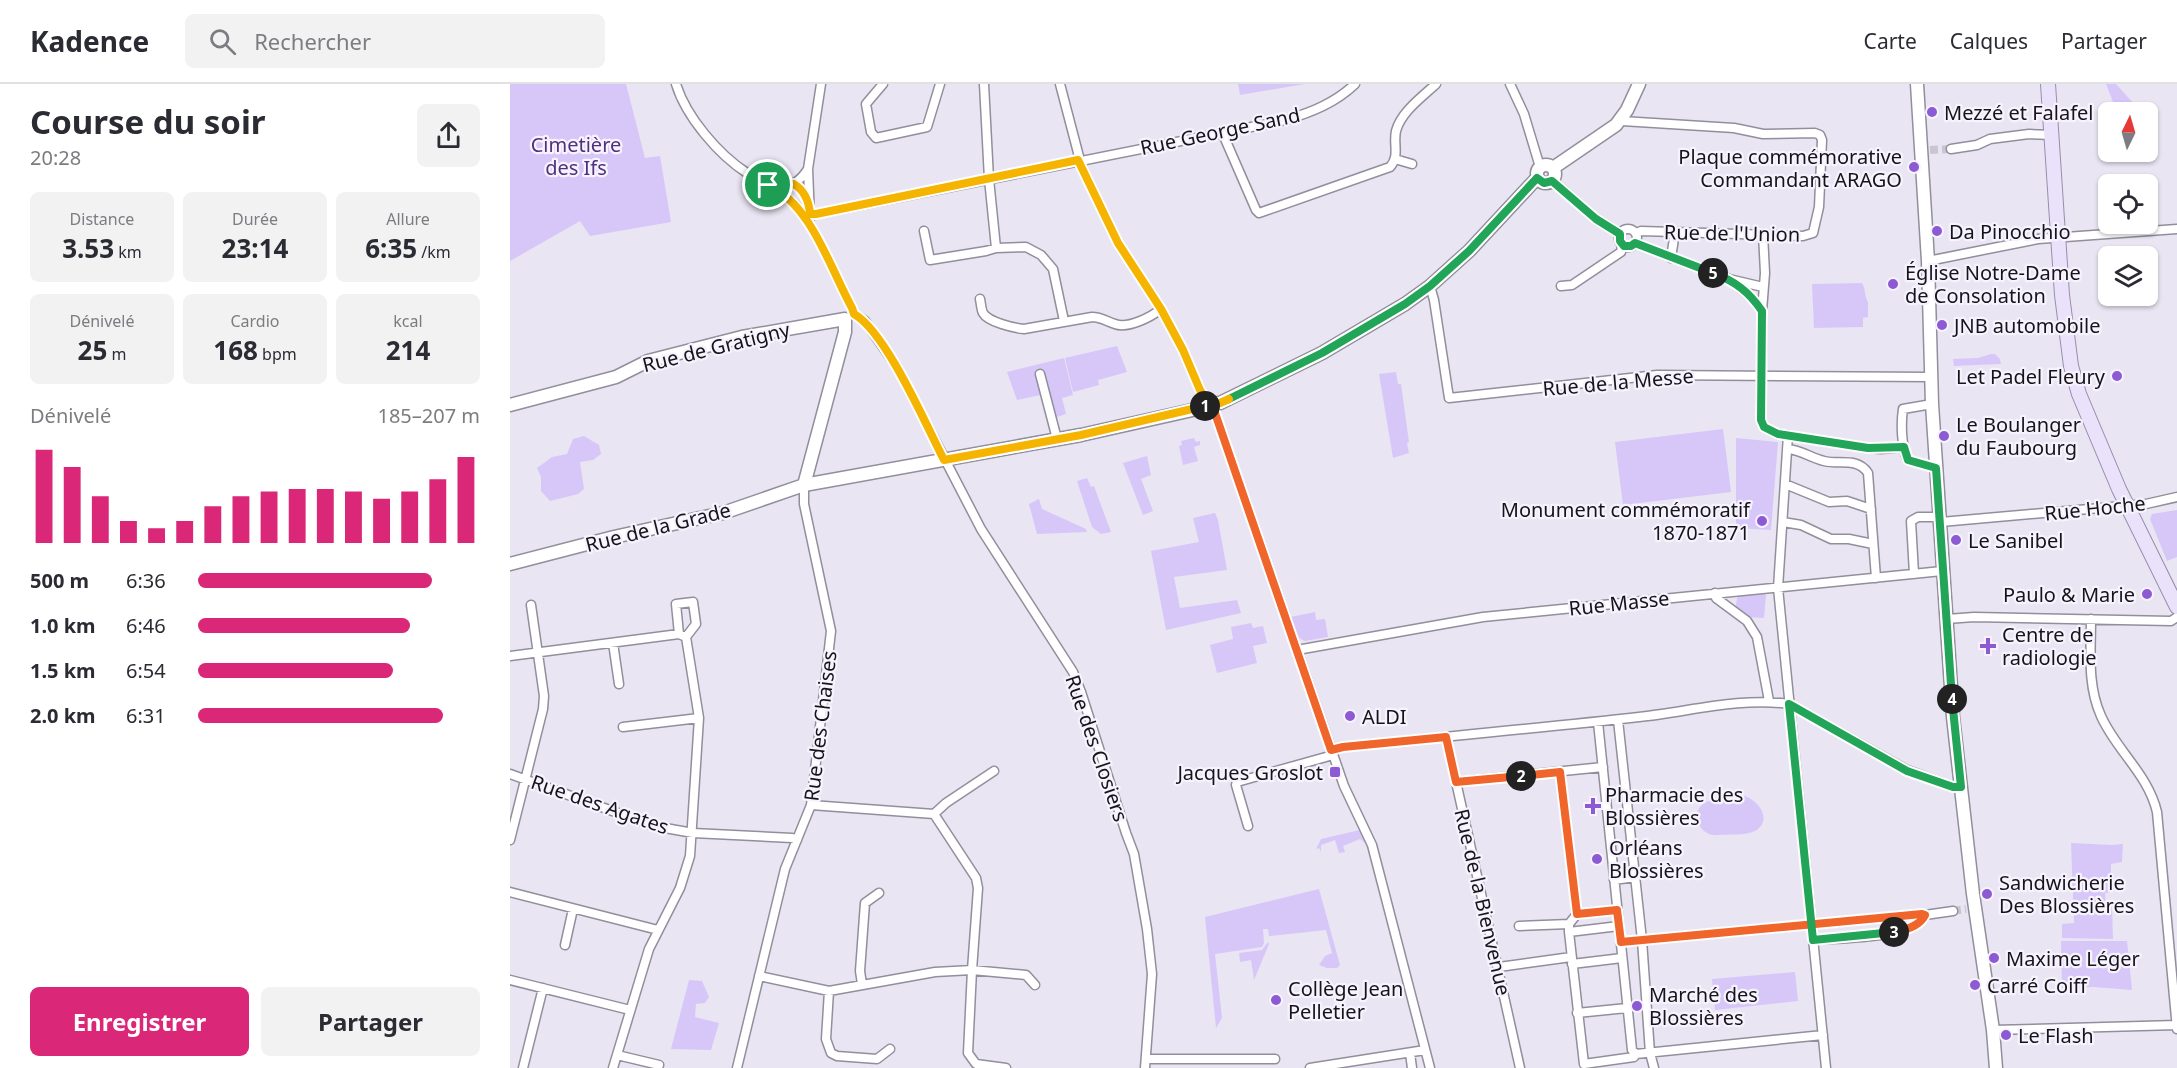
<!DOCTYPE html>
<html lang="fr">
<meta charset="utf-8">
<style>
:root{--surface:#fff;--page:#f2f2f3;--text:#2b2b33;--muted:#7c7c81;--line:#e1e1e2;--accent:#db2777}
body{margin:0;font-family:"Noto Sans",sans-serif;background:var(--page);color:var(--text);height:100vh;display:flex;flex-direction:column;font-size:22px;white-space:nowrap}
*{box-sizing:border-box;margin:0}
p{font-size:20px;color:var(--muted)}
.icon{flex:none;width:33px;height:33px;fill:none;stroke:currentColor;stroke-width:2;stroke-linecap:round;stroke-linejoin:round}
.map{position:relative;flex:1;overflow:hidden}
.drawer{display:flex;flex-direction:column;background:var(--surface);width:510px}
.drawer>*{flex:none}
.needle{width:39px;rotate:5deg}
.buttons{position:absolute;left:1588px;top:18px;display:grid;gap:12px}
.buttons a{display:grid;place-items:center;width:60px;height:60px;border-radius:9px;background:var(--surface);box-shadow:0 2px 4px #0004;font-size:30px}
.pin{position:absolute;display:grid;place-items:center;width:51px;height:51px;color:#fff;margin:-26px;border:3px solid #fff;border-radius:50%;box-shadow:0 2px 6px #0007}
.km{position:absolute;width:30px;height:30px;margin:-15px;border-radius:50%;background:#222;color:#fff;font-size:16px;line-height:30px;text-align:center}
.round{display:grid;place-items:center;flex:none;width:63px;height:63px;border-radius:9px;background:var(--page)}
.head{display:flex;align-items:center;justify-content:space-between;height:102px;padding:0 30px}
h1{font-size:33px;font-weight:700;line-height:45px}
.stats{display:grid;grid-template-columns:repeat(3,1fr);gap:9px;height:102px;padding:6px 30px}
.stats div{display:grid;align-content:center;border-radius:9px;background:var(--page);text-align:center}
.stats b{font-size:26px;font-weight:700}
.stats small{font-size:16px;font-weight:400}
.stats p{font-size:16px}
.chart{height:168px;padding:12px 30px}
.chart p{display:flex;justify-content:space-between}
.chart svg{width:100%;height:108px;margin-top:6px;stroke:var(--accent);stroke-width:6}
.button{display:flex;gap:12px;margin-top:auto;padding:12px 30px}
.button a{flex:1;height:69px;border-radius:9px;background:var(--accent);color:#fff;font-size:24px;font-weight:700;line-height:69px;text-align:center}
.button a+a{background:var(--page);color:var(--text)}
ul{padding:0 30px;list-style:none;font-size:20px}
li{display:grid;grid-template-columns:96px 72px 1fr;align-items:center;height:45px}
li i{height:15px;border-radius:8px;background:var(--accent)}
header{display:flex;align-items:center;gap:36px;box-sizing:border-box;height:84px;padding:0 30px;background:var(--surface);border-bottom:2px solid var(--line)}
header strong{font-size:28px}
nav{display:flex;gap:33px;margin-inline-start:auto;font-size:21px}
.search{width:420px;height:54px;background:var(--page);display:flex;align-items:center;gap:15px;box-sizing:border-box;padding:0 21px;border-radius:9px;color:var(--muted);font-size:22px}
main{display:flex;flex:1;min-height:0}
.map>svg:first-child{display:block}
.green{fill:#d7c7f9}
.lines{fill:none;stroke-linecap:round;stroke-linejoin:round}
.street-tunnel{stroke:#c9c6d2;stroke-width:8;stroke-dasharray:8 4;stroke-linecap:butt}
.street-casing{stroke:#928e9b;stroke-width:11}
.secondary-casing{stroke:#928e9b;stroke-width:15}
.primary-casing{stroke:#978eaa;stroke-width:16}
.street{stroke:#fff;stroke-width:8}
.secondary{stroke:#fff;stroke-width:12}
.primary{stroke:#eae2fb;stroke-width:14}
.split-1-casing{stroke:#fff;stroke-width:12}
.split-2-casing{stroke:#fff;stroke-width:12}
.split-3-casing{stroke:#fff;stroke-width:12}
.split-4-casing{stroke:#fff;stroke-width:12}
.split-5-casing{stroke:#fff;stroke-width:12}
.split-6-casing{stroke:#fff;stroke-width:12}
.split-7-casing{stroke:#fff;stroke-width:12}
.split-1{stroke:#f5b400;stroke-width:8}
.split-2{stroke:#f0652b;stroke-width:8}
.split-3{stroke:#f0652b;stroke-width:8}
.split-4{stroke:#22a559;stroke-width:8}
.split-5{stroke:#22a559;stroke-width:8}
.split-6{stroke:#22a559;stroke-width:8}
.split-7{stroke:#f5b400;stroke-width:8}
.poi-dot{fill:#8c5ad3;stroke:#f6f3fe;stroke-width:2}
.labels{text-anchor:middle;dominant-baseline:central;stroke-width:4.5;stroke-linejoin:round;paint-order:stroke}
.poi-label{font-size:20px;fill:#161419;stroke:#f6f3fe;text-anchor:start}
.street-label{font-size:20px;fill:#161419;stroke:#f6f3fe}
.park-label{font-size:20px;fill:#51317f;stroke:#f6f3fe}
</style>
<header>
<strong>Kadence</strong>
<div class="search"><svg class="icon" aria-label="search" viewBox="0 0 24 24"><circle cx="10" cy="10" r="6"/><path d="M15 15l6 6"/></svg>Rechercher</div>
<nav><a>Carte</a><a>Calques</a><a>Partager</a></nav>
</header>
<main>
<section class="drawer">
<div class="head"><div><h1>Course du soir</h1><p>20:28</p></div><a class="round"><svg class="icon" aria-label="share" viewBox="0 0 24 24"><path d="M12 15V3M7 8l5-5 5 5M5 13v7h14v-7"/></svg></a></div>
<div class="stats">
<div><p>Distance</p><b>3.53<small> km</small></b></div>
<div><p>Durée</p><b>23:14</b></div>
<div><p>Allure</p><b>6:35<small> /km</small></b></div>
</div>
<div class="stats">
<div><p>Dénivelé</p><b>25<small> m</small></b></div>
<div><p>Cardio</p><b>168<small> bpm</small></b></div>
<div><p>kcal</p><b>214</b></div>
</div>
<div class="chart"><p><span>Dénivelé</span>185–207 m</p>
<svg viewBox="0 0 160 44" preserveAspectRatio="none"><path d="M5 44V6M15 44V13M25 44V25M35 44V35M45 44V38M55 44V35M65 44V29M75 44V25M85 44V23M95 44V22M105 44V22M115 44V23M125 44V26M135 44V23M145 44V18M155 44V9"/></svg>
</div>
<ul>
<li><b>500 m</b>6:36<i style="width:83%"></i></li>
<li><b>1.0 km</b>6:46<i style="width:75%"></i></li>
<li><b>1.5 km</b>6:54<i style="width:69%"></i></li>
<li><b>2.0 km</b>6:31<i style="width:87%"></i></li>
</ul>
<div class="button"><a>Enregistrer</a><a>Partager</a></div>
</section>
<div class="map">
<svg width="1667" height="984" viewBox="0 0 1667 984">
<rect width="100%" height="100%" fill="#e9e5f3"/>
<path class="green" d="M0 0H116L135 74 150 72 161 138 80 152 70 137 0 177Z
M728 0H795L730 11Z
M1596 0H1606L1624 20 1614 28H1607Z
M1352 199C1356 205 1354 212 1358 218V233L1353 234V243L1304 244 1302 200Z
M607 262 617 288 588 296 589 301 563 308 555 274Z
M1481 270H1485L1490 275 1491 280 1444 282 1443 275 1468 274Z
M554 274 563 311 552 314 556 330 544 334 537 329 531 311 507 316 497 288Z
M886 288 888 300H891L899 358 897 359 899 369 883 374 869 290Z
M1213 345 1221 408 1113 421 1105 358Z
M74 352 89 361 91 370 83 376 70 378 74 405 68 410 40 417 31 407V393L27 384 42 373 57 370 63 355Z
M684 354 686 358 690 357V361L684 363 688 377 673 381 669 362 672 361 671 357Z
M1226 354 1268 358 1261 446 1226 444Z
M637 372 641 391 631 395 643 427 633 431 613 379Z
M577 394 581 403 584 402 601 448 591 450 582 443 567 397Z
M529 415 532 425 576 445 577 448 527 450 519 420Z
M1667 426V473L1657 477 1640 435 1642 430Z
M705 429 708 436 717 486 664 493 670 524 727 516 731 529 656 546 641 467 689 458 683 434Z
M1253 510 1256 511 1254 534 1238 533 1226 522 1227 514 1229 512Z
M805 528 806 536 815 535 818 553 795 557 789 554 781 533Z
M741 539 743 544 753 542 757 559 743 562 747 579 707 589 700 561 723 555 721 543Z
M1235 712C1249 717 1263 736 1245 747 1235 752 1218 750 1208 751 1191 753 1179 731 1193 720 1204 712 1222 714 1235 712Z
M850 746 855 759 850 755 833 762 835 768 829 769 825 756 811 761V768L809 764 806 765 811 755Z
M1561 759 1602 761 1613 760 1612 778 1601 780V808L1595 809 1596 823H1602L1603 855 1552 854V840L1564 839Z
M809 805 830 881 827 884H817L809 881 815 872 822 869 816 846 759 852 758 845H753L754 859 752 863 705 870 712 934 706 944 695 833Z
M1551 857H1617L1622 906 1584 903 1552 904Z
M758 858 759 860 744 896 741 876 730 878 729 869 752 866Z
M1285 888 1288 917 1205 926 1202 895Z
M179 896 192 897 199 913 195 919 186 920 185 933 209 939 201 966 161 965Z"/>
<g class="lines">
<path class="street-tunnel" d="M1420 66 1441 65
M1443 827 1456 825"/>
<g class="street-casing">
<path id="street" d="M166 0C176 33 209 71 237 89 259 103 277 108 293 130 313 158 325 193 342 224L344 230 355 237 387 283 471 445 563 588 571 608 616 749 624 770 637 845 642 890 635 984
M373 0 356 20 361 48 366 54 417 43 430 0
M474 0 479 95 486 164
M550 0 572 84 608 159 651 225 673 266 690 306 705 329 834 702 862 761 920 984
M1000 0 1014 30 1030 83
M1109 34 1112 37 1224 44 1253 50 1305 49 1310 51 1312 56 1309 123 1303 149 1293 152 1131 147 1126 149
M712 48 746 126 749 129 880 83C890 72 883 60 886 47 891 28 912 13 926 0
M1441 65 1467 61 1480 55 1519 50 1542 51
M885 75 902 80
M1043 97 1086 135 1110 150
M264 103C280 104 290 98 298 85
M293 130H306L776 36C802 28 825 19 845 0
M300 134 298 85 311 0
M1109 154a9 9 0 1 1 18 0a9 9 0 1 1-18 0Z
M414 147 420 176 476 167 486 164 516 163 531 171 543 185 554 237
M1253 150 1255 189 1252 227 1251 336 1254 343 1268 350 1358 364 1371 365 1394 363
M1125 159 1219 195 1253 203
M1161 174 1165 148
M1418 177 1528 155 1667 145
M1224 198 1244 216 1252 227
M920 202 924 216 939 314 1147 291 1421 293
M1051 202 1062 201 1111 168 1112 161
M470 215C471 219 471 225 473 229 478 238 504 244 514 245L582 233C591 233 596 237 605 240 618 245 641 233 651 225
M530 290 547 355
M1422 320 1393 325C1391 338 1391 364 1398 376L1426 384
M1278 351 1268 504 1316 984
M1278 365C1291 366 1301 374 1314 377 1330 381 1347 373 1358 389L1366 494
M1275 400 1319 418 1337 417 1361 425
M1273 438 1291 441 1321 455H1339L1363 460
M1431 438 1636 420 1667 413
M1404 490 1401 437 1408 433H1430
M1205 509 1206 514 1237 537 1247 553 1259 617
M1437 535 1464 533 1661 537 1667 533
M1581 535C1581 567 1577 601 1591 632 1606 666 1638 690 1647 728L1667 945
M169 550 166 520 183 518 186 540 176 553
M103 559 109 600
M787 566 973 533 1432 487
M0 572 169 550
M1108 636 1132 856 1140 969 1144 984
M1088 638 1122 966 1126 970
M113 643 189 634
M936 653 1010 984
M821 666 833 663C931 653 1030 644 1129 633 1178 628 1229 613 1279 620L1397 686 1443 703H1451
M1050 688 1067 830 1059 840V848L1074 980 1124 973 1126 970 1313 951
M0 690 144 742 183 749 282 754 287 756
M946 698 1093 683
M424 730 436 719 484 687
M738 742 726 701 727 698 823 671
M0 756 33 625 34 612 21 521
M1104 796 1125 793
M0 808 148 846
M1067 830 1107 826
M1009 842 1059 840
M1059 848 1109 842
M1303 856C1326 854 1407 855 1415 831
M1111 858 1412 830 1415 831 1443 827
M55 861 63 825
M1062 880 1112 874
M989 883 1061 873
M249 892 319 907 425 888 462 886 468 804 466 794 424 730 301 721
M0 896 120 926
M352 900 350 887 355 819 369 809
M319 907 316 955 321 969 327 972 367 975 380 965
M1067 929 1117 924
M1483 946 1667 941
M900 969 902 984
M107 971 149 981
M637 975H765
M13 984 33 904
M103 984 139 865 170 804 180 772 189 634 176 553 169 550
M227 984 275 785 301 721 321 547 294 420V401
M496 984 466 980 458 969 462 886 516 891 525 901
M800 984 915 966"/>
</g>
<g class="secondary-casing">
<path id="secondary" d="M1407 0 1418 177 1422 320 1443 633 1463 810 1483 946 1486 984
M1027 90a9 9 0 1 1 18 0a9 9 0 1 1-18 0Z
M1043 84 1106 41 1117 26 1129 0
M0 321 106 293 138 277 232 253 335 235V248L294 401
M0 480 104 453 213 429 294 401 571 351 687 325 699 320 710 319 812 269 895 220 920 202 959 167 1027 94"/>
</g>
<g class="primary-casing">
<path id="primary" d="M1538 0 1552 211 1561 282 1569 310 1609 405 1667 523"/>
</g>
<use href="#street" class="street"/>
<use href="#secondary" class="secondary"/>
<use href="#primary" class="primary"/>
</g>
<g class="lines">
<g class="split-1-casing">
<path id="split-1" d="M258 101C301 120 320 184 342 224L344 230C376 248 416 341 434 376L571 351 695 322"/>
</g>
<g class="split-2-casing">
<path id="split-2" d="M695 322 699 320 705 329 821 666 833 663 936 653 946 698 1011 692"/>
</g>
<g class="split-3-casing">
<path id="split-3" d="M1011 692 1050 688 1067 830 1107 826 1111 858 1412 830 1415 831C1410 842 1396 846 1384 848"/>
</g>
<g class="split-4-casing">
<path id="split-4" d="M1384 848 1303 856 1279 620 1397 687 1443 703H1451L1442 615"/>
</g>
<g class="split-5-casing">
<path id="split-5" d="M1203 189C1225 197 1239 208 1252 227L1251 336 1254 343 1268 350 1358 364 1394 363 1398 376 1426 384 1442 615"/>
</g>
<g class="split-6-casing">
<path id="split-6" d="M719 315 812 269 895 220 920 202 959 167 1027 94 1034 99 1042 97 1086 135 1110 150V157L1114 162H1121L1125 159 1203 189"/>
</g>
<g class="split-7-casing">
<path id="split-7" d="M258 101 267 103 284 100C295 107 299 117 300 130H306L568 76 608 159 651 225 673 266 690 306 699 320 710 319 719 315"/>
</g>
<use href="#split-1" class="split-1"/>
<use href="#split-2" class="split-2"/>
<use href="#split-3" class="split-3"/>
<use href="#split-4" class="split-4"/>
<use href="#split-5" class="split-5"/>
<use href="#split-6" class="split-6"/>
<use href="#split-7" class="split-7"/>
</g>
<g class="poi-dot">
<circle cx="1422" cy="28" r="6"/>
<circle cx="1404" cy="83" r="6"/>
<circle cx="1427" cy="147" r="6"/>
<circle cx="1383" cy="200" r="6"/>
<circle cx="1432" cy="241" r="6"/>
<circle cx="1607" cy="292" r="6"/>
<circle cx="1434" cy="352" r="6"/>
<circle cx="1252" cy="437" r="6"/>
<circle cx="1446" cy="456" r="6"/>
<circle cx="1637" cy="510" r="6"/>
<path d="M1475 553h6v6h6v6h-6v6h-6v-6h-6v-6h6z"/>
<circle cx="840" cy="632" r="6"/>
<rect x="819" y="682" width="12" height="12" rx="3"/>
<path d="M1080 713h6v6h6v6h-6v6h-6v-6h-6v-6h6z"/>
<circle cx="1087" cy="775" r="6"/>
<circle cx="1477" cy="810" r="6"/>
<circle cx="1484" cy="874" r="6"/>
<circle cx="1465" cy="901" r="6"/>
<circle cx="766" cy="916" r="6"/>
<circle cx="1127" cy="922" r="6"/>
<circle cx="1496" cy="951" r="6"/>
</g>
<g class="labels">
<g class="poi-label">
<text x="1434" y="28">Mezzé et Falafel</text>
<text x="1392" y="72" text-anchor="end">Plaque commémorative<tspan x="1392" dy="23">Commandant ARAGO</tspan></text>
<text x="1439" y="147">Da Pinocchio</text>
<text x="1395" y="188">Église Notre-Dame<tspan x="1395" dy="23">de Consolation</tspan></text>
<text x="1444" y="241">JNB automobile</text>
<text x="1595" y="292" text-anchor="end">Let Padel Fleury</text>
<text x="1446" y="340">Le Boulanger<tspan x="1446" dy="23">du Faubourg</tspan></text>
<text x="1240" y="425" text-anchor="end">Monument commémoratif<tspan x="1240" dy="23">1870-1871</tspan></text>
<text x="1458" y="456">Le Sanibel</text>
<text x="1625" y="510" text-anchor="end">Paulo &amp; Marie</text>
<text x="1492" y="550">Centre de<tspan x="1492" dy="23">radiologie</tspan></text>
<text x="852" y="632">ALDI</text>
<text x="813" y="688" text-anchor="end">Jacques Groslot</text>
<text x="1095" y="710">Pharmacie des<tspan x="1095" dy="23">Blossières</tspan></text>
<text x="1099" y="763">Orléans<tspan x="1099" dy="23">Blossières</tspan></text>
<text x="1489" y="798">Sandwicherie<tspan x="1489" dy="23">Des Blossières</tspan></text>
<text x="1496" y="874">Maxime Léger</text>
<text x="1477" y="901">Carré Coiff</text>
<text x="778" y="904">Collège Jean<tspan x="778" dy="23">Pelletier</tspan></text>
<text x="1139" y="910">Marché des<tspan x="1139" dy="23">Blossières</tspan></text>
<text x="1508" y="951">Le Flash</text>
</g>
<g class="street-label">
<text transform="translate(710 47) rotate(-12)">Rue George Sand</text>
<text transform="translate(1222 149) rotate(1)">Rue de l'Union</text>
<text transform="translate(206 263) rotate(-14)">Rue de Gratigny</text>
<text transform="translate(1108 298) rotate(-5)">Rue de la Messe</text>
<text transform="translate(1585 424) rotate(-6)">Rue Hoche</text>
<text transform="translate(148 443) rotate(-14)">Rue de la Grade</text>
<text transform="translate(1109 519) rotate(-6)">Rue Masse</text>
<text transform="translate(310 642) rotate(-83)">Rue des Chaises</text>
<text transform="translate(587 664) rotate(71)">Rue des Closiers</text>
<text transform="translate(90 720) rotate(19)">Rue des Agates</text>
<text transform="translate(973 818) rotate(77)">Rue de la Bienvenue</text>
</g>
<g class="park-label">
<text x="66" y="60">Cimetière<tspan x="66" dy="23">des Ifs</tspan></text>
</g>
</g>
</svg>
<div class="buttons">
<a><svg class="needle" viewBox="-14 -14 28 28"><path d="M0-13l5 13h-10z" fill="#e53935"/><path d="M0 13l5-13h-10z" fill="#7c7c81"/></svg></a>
<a><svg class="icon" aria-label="locate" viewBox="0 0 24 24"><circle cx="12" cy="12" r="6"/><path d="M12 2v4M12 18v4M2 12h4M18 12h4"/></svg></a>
<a><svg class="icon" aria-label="layers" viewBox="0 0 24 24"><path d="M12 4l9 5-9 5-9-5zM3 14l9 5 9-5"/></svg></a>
</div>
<div class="pin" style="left:258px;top:101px;background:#1e9e55"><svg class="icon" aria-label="arrive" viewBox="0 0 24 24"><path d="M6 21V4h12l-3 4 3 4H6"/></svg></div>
<b class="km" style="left:695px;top:322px">1</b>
<b class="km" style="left:1011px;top:692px">2</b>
<b class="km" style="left:1384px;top:848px">3</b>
<b class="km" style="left:1442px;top:615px">4</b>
<b class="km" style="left:1203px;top:189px">5</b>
</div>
</main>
